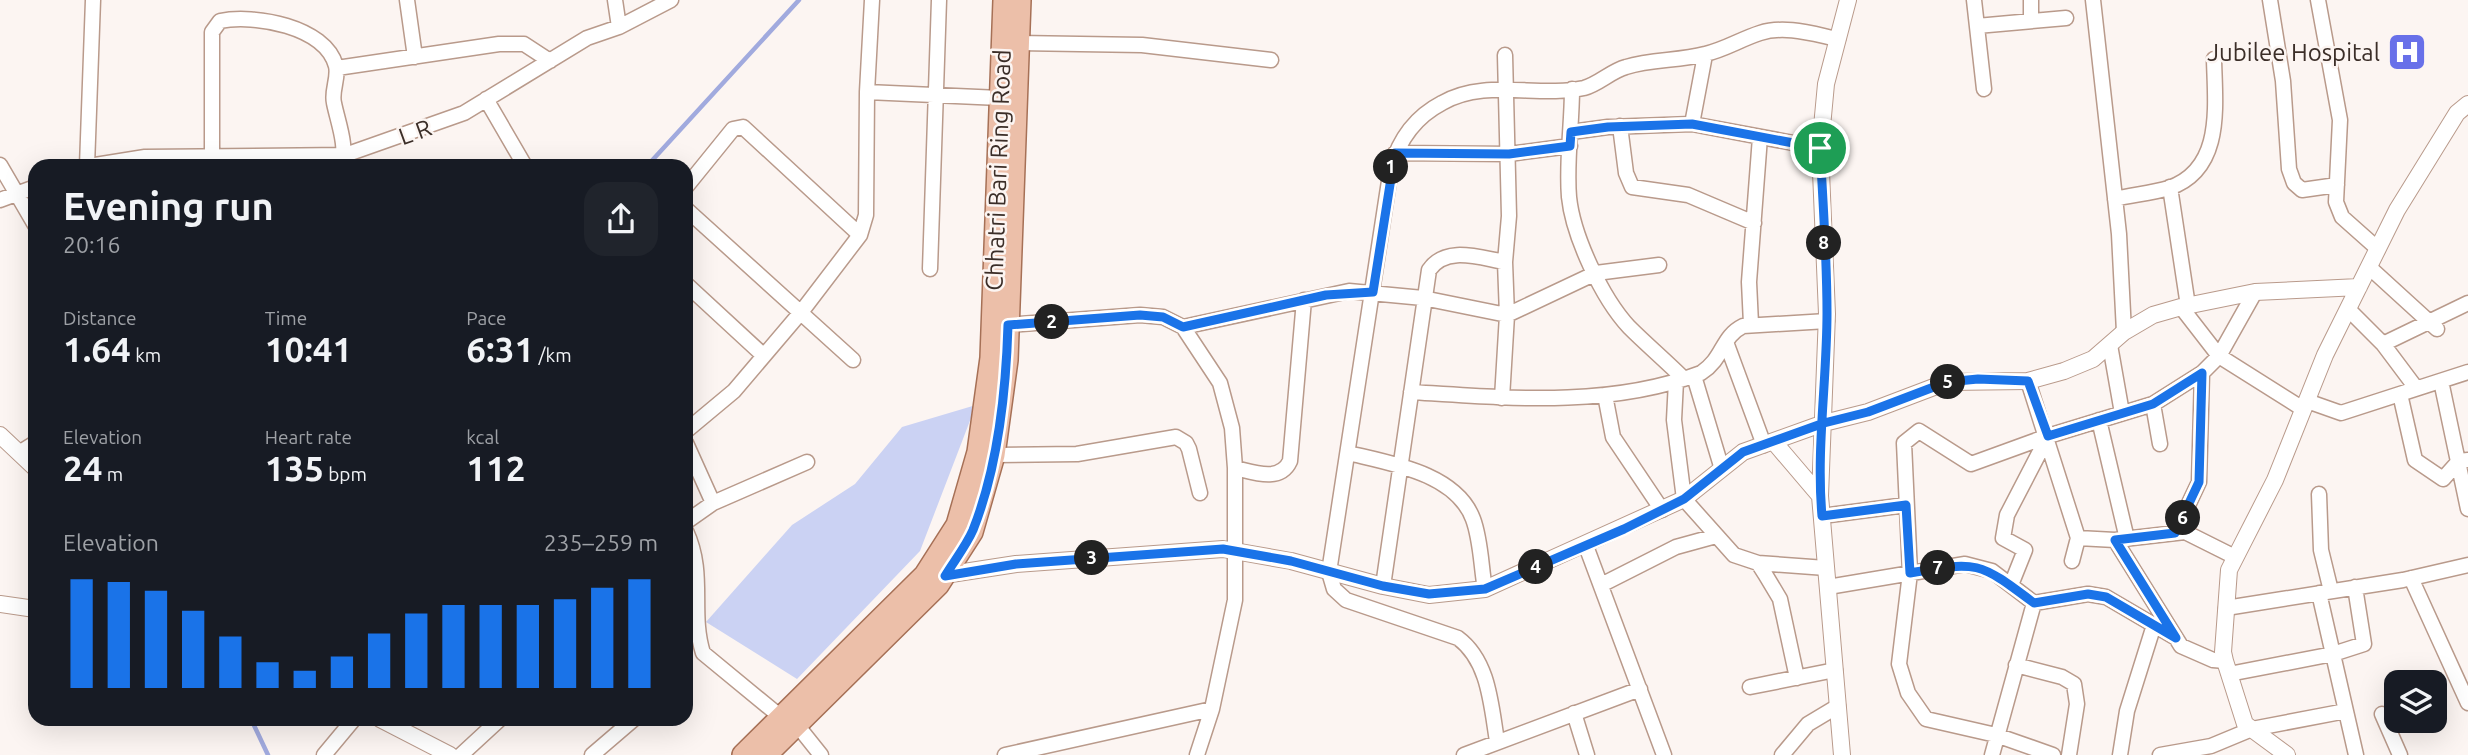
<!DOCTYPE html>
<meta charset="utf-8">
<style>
:root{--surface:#171b24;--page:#20242c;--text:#f1f3f6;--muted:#9ea1a6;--accent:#1a73e8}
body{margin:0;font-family:Ubuntu,sans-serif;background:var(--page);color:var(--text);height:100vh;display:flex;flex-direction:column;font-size:26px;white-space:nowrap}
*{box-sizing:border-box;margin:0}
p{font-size:23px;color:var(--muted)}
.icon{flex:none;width:38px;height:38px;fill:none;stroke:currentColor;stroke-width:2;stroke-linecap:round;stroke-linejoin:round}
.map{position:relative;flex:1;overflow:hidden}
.drawer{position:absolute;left:28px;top:159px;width:665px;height:567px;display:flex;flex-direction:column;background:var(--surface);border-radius:21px;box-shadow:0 7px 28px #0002}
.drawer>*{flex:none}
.controls{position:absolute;left:2384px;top:670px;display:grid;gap:14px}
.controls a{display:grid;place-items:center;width:63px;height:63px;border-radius:14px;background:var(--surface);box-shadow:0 7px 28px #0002;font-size:35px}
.pin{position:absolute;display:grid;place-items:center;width:60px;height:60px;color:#fff;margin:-30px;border:4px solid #fff;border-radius:50%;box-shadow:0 2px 7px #0007}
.km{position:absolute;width:35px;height:35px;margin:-18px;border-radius:50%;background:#222;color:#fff;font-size:19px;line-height:35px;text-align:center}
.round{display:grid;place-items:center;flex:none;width:74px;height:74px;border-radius:21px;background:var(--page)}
.overview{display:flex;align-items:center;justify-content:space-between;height:119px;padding:0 35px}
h1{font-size:38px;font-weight:700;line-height:52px}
.stats{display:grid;grid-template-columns:repeat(3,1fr);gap:10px;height:119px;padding:7px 35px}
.stats div{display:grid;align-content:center}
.stats b{font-size:35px;font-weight:700}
.stats small{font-size:19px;font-weight:400}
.stats p{font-size:19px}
.chart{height:196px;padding:14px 35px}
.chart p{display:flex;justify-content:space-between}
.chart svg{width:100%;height:126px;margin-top:7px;stroke:var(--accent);stroke-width:6}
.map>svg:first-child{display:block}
.green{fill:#cbd2f3}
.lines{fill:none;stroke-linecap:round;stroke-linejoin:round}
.stream{stroke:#a1aade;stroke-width:4.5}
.minor-casing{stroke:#b99a8b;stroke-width:17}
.tertiary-casing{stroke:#b99a8b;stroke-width:18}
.primary-casing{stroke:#a67056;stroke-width:24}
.minor{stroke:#fff;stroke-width:14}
.tertiary{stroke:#fff;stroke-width:16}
.primary{stroke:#ecbfa9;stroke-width:21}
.route-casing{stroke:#fff;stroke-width:14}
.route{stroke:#1a73e8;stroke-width:9}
.labels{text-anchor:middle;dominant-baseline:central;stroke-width:5;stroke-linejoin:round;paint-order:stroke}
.poi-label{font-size:24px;fill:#3b2e28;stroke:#fcf5f2;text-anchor:end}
.street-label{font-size:24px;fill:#3b2e28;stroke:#fcf5f2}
</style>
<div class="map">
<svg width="2468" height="755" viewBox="0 0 2468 755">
<rect width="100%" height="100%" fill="#fcf5f2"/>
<path class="green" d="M976 405 920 551 797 679 706 622 792 525 855 484 902 427Z"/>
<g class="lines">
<path class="stream" d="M647 166 799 0
M251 719 268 755"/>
<g class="minor-casing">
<path id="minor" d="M407 0 415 57
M615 0 619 27
M1974 0 1984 89
M2031 0V21
M2093 0 2119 234 2124 332
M2270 0 2283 81 2289 169 2294 183 2302 190 2337 185
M2318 0 2340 120 2336 202 2342 217 2378 249
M1977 26 2066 18
M1018 43 1142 45 1271 60
M337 68 499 44H524L550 61
M1572 89C1572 125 1566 161 1569 197 1573 236 1602 298 1629 327 1647 345 1666 361 1684 379
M867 92 872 0
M486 99 525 166
M1692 124 1705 55
M1620 126 1626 173 1632 187 1688 195 1754 223
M1571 132 1608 127 1692 124 1820 148
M1395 153 1509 154 1570 146
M212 157V32L220 21C254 14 325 26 336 66 339 78 331 91 334 103 338 123 348 147 341 166
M0 165 35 225
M87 166 93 0
M89 166 145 157 345 155 464 113 587 38 619 27 671 0
M686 187 733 129 743 127 860 235
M2170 187 2188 306
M2115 199C2132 195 2152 193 2169 188 2224 169 2215 106 2214 59
M0 200 35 187
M686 209 853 360
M2369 267 2437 329
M930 269 939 0
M686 284 763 355
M2181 307 2219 356 2303 409
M2348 309 2383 344 2416 388
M1751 324 1749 282 1760 137
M1008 325 1140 315 1163 317 1183 327 1220 383 1232 428 1235 468V600L1212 709 1197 755
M1183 327 1349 291 1423 298 1507 315 1596 273 1659 265
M1726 342 1764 445
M2383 344 2468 303
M2110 345 2122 413
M1694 376 1721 466
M1676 381 1674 420 1684 499 1734 555 1758 563 1765 574 1780 599 1797 678
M2028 381 2078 538 2072 561
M2441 381 2468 509
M1411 392C1506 398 1609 408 1701 373 1724 358 1721 337 1743 326L1827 321
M2400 394 2415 460 2443 479 2459 461 2468 460
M1605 395 1613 437 1662 510
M1502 398 1507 315 1505 262 1509 216 1505 55
M2307 401 2341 413 2468 372
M2153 404 2160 444
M2099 420 2127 539
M686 431 734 391 802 311 860 235 866 215 867 92 1000 98
M686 443 713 503
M19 453 35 443
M1348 453C1389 463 1456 473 1473 519 1481 540 1481 567 1485 589
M994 455 1077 454 1176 437 1186 443 1189 449 1200 493
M1235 468C1253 472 1280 483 1290 461L1304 300
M2319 494 2321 550 2331 591
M1822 516 1906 505
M686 522 713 503 807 462
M686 531C706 574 690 612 703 653L782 718
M2175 533 2199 482 2202 373
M2078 538 2115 540 2181 646 2213 660 2225 661
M2115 540 2185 532 2235 557
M1586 546 1664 755
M1758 563 1826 568
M2411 578 2468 703
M1601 585 1676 547 1716 536
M2011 585 2025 550 2003 538 2007 515 2048 436
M1383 586 1429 270C1446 245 1480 258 1505 262
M1828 587 1965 564 1992 571 2034 603 2088 594 2106 597 2176 638
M2319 593 2356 755
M2226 608 2403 580 2468 565
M2016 665 2062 677 2074 684 2077 704 2069 755
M2229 674 2333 654 2364 644 2355 587
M1750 687 1835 670
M1574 713 1587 755
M2382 714 2400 755
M797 725 821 755
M1497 741C1491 705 1489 661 1458 638L1346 600 1334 589 1329 572 1391 168C1399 140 1415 117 1442 103 1485 78 1538 98 1584 88 1599 84 1611 71 1626 67 1652 59 1679 61 1705 54 1724 50 1741 39 1760 33 1785 25 1813 34 1838 39
M324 755 354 719
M461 755 500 719
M592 755 634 719
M1005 755 1212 709
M1464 755 1640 689
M1782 755 1808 724 1838 706
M1992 755 2034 603
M2053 755 1996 735 1926 719 1908 693 1899 664 1910 573 1904 443 1919 431 1971 464 2048 436 2153 404 2202 373 2219 356 2255 292
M2120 755 2127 711 2154 625
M2160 755 2211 746 2252 729 2346 711"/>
</g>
<g class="tertiary-casing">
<path id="tertiary" d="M0 435 35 468
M1774 442 1820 496
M938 576 1016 564 1223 549 1291 561 1383 586 1429 595 1485 589 1684 499 1743 452 1824 423 1868 412 1947 382 2028 381 2064 371 2093 359 2124 332 2153 315 2181 307 2255 292 2359 287
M0 604 35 609
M380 719 450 755
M1842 755 1820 496 1827 314 1820 148 1826 84 1848 0
M2287 755 2245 724 2225 661 2223 652 2229 570 2275 480 2325 355 2397 210 2457 113 2468 104"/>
</g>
<g class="primary-casing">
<path id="primary" d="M743 755 925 575 957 525 978 452 991 358 1004 0
M766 755 938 585 972 532 994 455 1007 360 1020 0"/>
</g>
<use href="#minor" class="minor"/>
<use href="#tertiary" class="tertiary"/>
<use href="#primary" class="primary"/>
</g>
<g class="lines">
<g class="route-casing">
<path id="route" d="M1820 148 1692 124 1608 127 1571 132 1570 146 1509 154 1395 153 1373 292 1326 295 1183 327 1163 317 1140 315 1008 325C1006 393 998 467 973 530 966 546 954 561 945 576L1016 564 1223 549 1291 561 1383 586 1429 594 1485 589 1624 529 1684 499 1743 452 1824 423 1868 412 1947 382 1978 379 2028 381 2048 436 2153 404 2202 373 2199 482 2175 533 2115 540 2176 638 2106 597 2088 594 2034 603C1978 561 1978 561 1910 573L1906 505 1822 516C1816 449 1827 380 1827 313 1827 258 1823 203 1820 148"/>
</g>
<use href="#route" class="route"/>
</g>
<defs>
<g id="hospital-square" transform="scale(2.0125)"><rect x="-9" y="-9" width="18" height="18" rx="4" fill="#6870e9" stroke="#fcf5f2"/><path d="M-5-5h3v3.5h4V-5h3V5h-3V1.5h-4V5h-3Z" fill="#fff"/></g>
</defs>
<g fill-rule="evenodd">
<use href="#hospital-square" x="2407" y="52"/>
</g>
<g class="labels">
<g class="poi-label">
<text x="2380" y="52">Jubilee Hospital</text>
</g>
<g class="street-label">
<text transform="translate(415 132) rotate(-20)">L R</text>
<text transform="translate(998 170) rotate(-88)">Chhatri Bari Ring Road</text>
</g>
</g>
</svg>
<div class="controls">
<a><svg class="icon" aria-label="layers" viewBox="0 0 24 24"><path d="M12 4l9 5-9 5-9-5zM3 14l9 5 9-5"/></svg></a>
</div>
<div class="pin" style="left:1820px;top:148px;background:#1e9e55"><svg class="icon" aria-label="arrive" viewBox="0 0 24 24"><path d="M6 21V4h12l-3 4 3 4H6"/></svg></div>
<b class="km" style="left:1391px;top:167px">1</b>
<b class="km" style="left:1052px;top:322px">2</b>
<b class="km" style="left:1092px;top:558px">3</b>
<b class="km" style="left:1536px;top:567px">4</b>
<b class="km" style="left:1948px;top:382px">5</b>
<b class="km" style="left:2183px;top:518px">6</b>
<b class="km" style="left:1938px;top:568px">7</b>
<b class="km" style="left:1824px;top:243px">8</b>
<section class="drawer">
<div class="overview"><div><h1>Evening run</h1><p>20:16</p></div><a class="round"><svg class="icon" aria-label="share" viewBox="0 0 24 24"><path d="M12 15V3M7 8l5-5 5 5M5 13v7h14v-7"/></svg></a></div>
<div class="stats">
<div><p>Distance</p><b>1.64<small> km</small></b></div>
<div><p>Time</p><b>10:41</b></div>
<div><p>Pace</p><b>6:31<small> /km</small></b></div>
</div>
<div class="stats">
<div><p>Elevation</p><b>24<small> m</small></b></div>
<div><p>Heart rate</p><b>135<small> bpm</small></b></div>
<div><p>kcal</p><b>112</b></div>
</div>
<div class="chart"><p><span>Elevation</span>235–259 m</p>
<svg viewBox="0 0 160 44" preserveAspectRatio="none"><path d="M5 44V6M15 44V7M25 44V10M35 44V17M45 44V26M55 44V35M65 44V38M75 44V33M85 44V25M95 44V18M105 44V15M115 44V15M125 44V15M135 44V13M145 44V9M155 44V6"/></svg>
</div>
</section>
</div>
